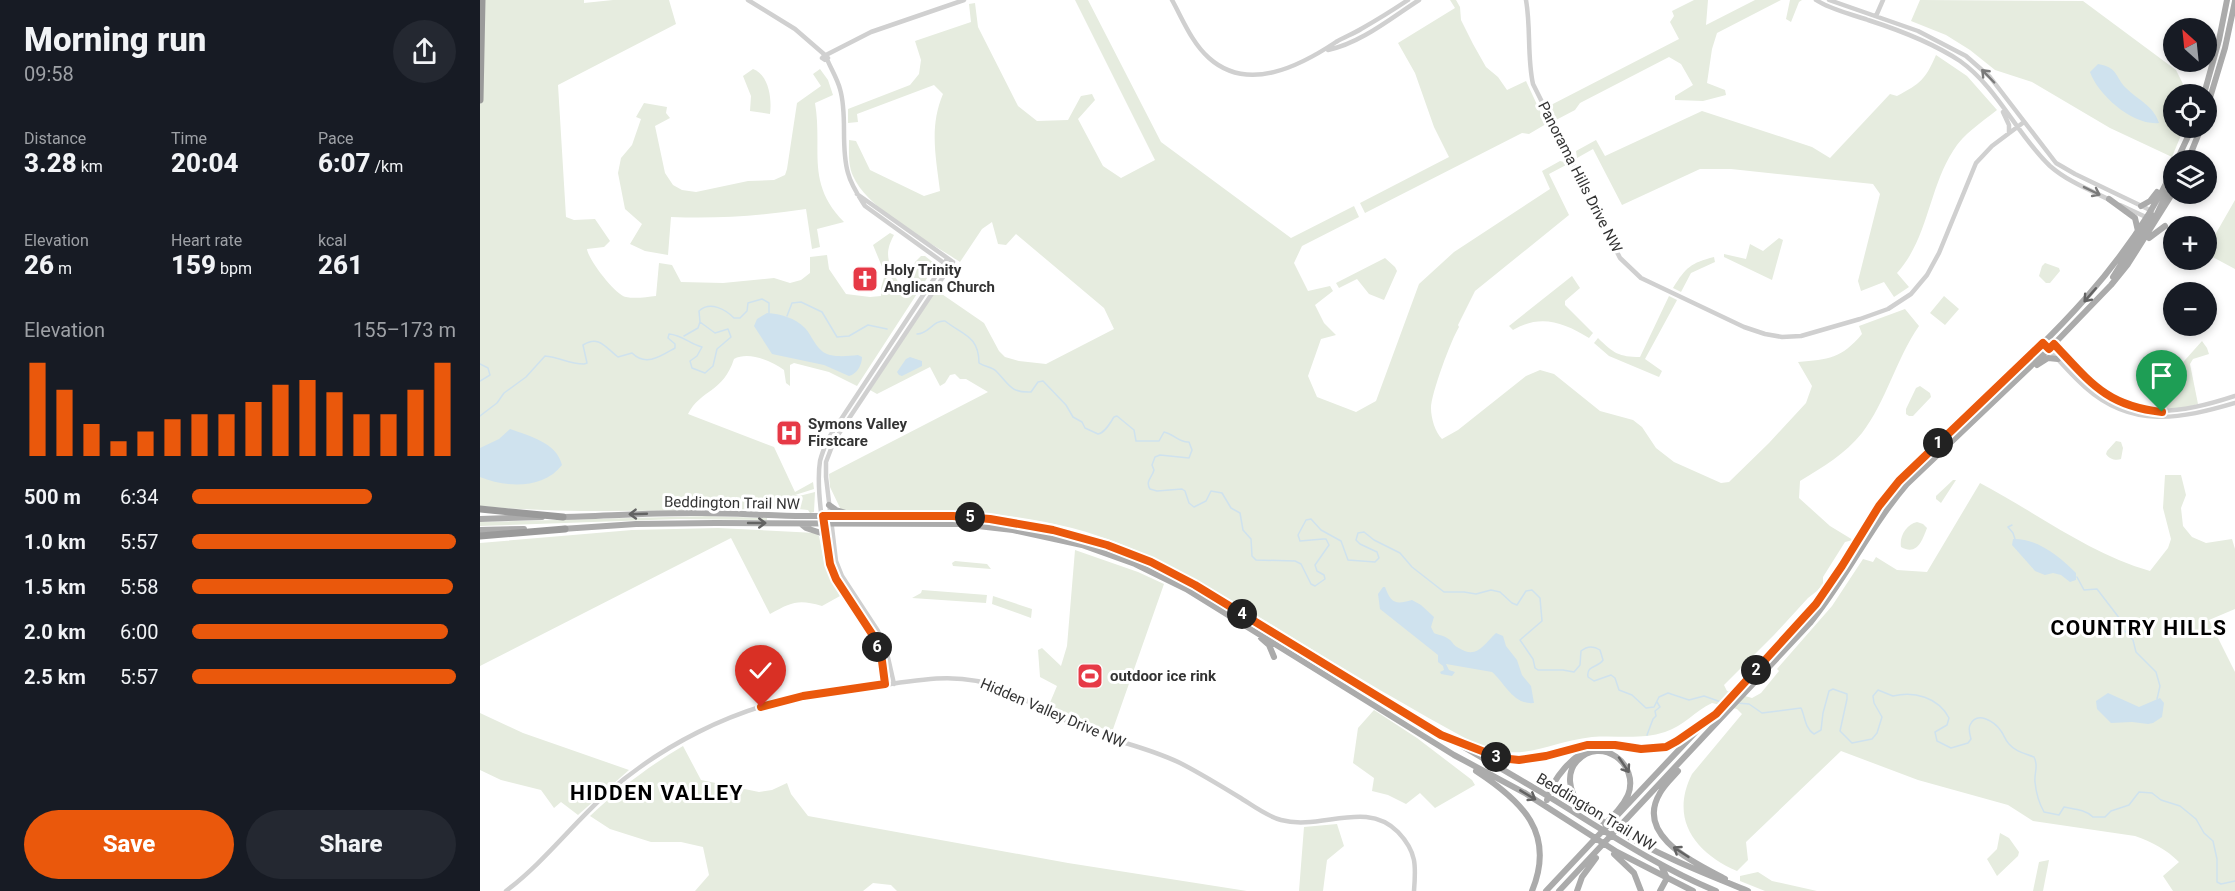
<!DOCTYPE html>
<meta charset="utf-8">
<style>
:root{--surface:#171b24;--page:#242831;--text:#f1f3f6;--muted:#9ea1a6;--accent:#ea580c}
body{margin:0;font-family:Roboto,sans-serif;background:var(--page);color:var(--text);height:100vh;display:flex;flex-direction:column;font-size:22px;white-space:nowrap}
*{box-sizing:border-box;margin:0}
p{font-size:20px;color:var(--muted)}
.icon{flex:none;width:33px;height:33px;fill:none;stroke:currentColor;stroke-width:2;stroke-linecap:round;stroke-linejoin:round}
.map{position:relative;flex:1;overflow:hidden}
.details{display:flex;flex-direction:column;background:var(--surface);width:480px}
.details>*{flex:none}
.needle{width:39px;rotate:333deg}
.buttons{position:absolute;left:1683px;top:18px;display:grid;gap:12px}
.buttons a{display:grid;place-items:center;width:54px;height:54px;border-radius:50%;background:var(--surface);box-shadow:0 3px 9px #0003;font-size:30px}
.pin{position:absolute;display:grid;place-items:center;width:51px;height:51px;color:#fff;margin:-62px -26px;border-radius:50% 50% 50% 0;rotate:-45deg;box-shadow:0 0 6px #0007}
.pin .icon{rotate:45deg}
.km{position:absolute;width:30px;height:30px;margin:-15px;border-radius:50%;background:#222;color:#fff;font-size:16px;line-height:30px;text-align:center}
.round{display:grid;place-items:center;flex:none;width:63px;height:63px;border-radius:32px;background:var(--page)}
.summary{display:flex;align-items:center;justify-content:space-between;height:102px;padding:0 24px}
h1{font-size:33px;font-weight:800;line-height:45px}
.figures{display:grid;grid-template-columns:repeat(3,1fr);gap:9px;height:102px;padding:6px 24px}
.figures div{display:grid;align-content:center}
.figures b{font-size:26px;font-weight:800}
.figures small{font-size:16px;font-weight:400}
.figures p{font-size:16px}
.chart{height:168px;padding:12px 24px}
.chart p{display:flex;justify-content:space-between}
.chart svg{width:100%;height:108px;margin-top:6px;stroke:var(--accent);stroke-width:6}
.action{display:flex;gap:12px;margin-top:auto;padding:12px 24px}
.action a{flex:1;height:69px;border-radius:36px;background:var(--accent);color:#fff;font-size:24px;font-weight:800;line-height:69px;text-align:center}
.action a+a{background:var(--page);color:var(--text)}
ul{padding:0 24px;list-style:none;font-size:20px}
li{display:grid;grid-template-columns:96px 72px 1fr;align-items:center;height:45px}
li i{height:15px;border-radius:8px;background:var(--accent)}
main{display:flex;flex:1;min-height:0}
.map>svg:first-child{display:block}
.green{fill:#e6ecdf}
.water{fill:#cfe2ee}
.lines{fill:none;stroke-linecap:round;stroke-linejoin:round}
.stream{stroke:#cfe2ee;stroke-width:1.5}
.minor{stroke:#d0d0d0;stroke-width:4.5}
.major{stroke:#ababab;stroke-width:6}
.highway{stroke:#9a9a9a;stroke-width:7}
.oneway{stroke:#7a7a7a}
.oneway2{stroke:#636363}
.route-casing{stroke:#fff;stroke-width:12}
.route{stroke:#ea580c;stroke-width:8}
.labels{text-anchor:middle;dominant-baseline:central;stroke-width:6;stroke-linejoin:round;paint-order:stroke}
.street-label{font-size:15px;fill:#333;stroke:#fff}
.poi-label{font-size:15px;font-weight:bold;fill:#333;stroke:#fff;text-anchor:start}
.district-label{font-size:21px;font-weight:bold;letter-spacing:1.5px;fill:#000;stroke:#fff}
</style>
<main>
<section class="details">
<div class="summary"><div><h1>Morning run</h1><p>09:58</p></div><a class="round"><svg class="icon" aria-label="share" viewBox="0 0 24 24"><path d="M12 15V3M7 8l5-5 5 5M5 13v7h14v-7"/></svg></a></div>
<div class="figures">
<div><p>Distance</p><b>3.28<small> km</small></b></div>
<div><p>Time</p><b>20:04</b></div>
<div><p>Pace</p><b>6:07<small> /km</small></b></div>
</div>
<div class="figures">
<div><p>Elevation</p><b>26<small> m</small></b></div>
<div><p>Heart rate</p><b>159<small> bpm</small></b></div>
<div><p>kcal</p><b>261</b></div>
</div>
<div class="chart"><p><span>Elevation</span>155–173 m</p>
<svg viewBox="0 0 160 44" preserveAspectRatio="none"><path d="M5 44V6M15 44V17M25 44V31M35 44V38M45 44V34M55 44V29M65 44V27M75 44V27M85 44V22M95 44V15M105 44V13M115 44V18M125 44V27M135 44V27M145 44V17M155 44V6"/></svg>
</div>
<ul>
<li><b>500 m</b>6:34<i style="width:68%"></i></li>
<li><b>1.0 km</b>5:57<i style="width:100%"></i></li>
<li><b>1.5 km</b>5:58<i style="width:99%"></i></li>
<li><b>2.0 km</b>6:00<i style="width:97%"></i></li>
<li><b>2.5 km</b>5:57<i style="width:100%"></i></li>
</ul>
<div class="action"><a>Save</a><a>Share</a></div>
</section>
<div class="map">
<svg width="1755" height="891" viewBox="0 0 1755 891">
<rect width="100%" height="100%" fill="#fff"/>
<path class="green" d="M0 0H104V3L133 0H189L196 24 78 85 86 217 94 220 115 219 130 241 124 247 107 249C108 259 135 295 146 297 155 299 167 297 176 296L179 263 192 265 201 282 243 283 294 278 310 283 321 280 330 273V257L347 255 349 269 366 294 390 297 401 296V288L405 274 393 245 410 233 414 235C403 255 409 263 418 282L429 285 435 262 441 256H445L455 264V266L377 386 349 372 314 363 310 365V386L306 383 304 370C291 361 269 351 254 359 243 393 221 389 208 414L294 447 315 492 333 482 334 489 315 495 319 496 335 492 334 512 330 513 328 510 318 509C212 508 105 516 0 506Z
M595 0H608L681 142 811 238 874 206 879 217 822 246 814 263 828 291 850 286 853 291 835 305 844 323 856 335 841 339 828 376 837 397 876 412 896 401 939 284 974 252 1070 189 1062 171 1080 161 1084 162 1086 165 1069 174 1089 215 995 291 978 325 979 327C971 340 951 394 951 408 951 418 955 432 962 439L978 430 1046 376 1060 370 1074 374 1120 411 1153 420 1162 427 1176 448 1194 462 1241 483 1249 482 1289 443 1326 403 1332 386 1318 362C1349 359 1361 359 1382 334L1379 326 1425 309 1439 326C1416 359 1406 402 1382 433 1365 454 1343 467 1320 481L1319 498 1350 526 1373 540 1365 542 1343 577V584L1337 591 1328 598 1294 635 1244 685 1247 691 1272 698 1281 693 1299 671 1297 669 1352 606 1383 559 1393 562 1396 557 1417 570 1447 572 1500 483C1557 513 1608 553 1670 571L1688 548 1691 539 1683 508 1685 475H1701L1706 495 1701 508 1703 526 1712 537 1726 543 1752 539 1755 549V609L1729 620 1755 672V891H1693L1683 876 1699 862C1686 849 1672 842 1655 836L1553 821 1528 805 1438 780 1361 751 1266 842 1268 860 1257 871C1216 853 1189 820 1212 774L1262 714 1257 709 1232 703C1215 711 1204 726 1185 732 1161 740 1137 735 1112 737 1067 742 1043 764 996 744 931 709 869 672 807 634 738 592 671 549 592 528 516 508 439 510 361 510L350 487 349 474 508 392 486 379H480L475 374 470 375 465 383 460 386 450 367 397 394 390 390 456 290 504 323 519 351 525 357 539 361 566 364 634 329 624 308 536 234 526 245 518 244 512 222 502 229 480 262C450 242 387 209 373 176 368 165 369 152 369 140L376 141 390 170 444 196 460 191C456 157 449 127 463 94L454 85 377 114 378 122 368 123V109L430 85 439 74 441 60 435 41 491 22 489 4 495 3 498 27 538 106 557 121 588 120 601 96 612 94 615 100 598 119 623 166 641 178 675 160Z
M970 0H976L980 7 981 20 993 44 1006 67 1018 77 1027 90 1046 81 1066 124 1049 134 1042 133 885 213 880 203 969 157 954 127 935 73 918 43 975 8Z
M1214 0H1228L1226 25 1275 0H1301L1237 33 1232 49 1227 83 1245 90 1246 95 1223 101 1195 100V96L1213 85 1201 64 1189 57 1100 103 1095 110 1076 120 1069 106 1199 39 1190 22 1194 16 1192 11Z
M1310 0H1322L1319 2 1311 22 1306 19Z
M1440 0 1603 1 1696 70 1708 94H1694V128H1704L1692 157 1630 128 1552 82 1515 70 1490 50 1466 35 1431 21Z
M1456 55 1487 76 1517 110C1501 123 1484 133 1473 151 1449 188 1448 239 1417 273L1429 287 1414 297 1404 282 1381 291 1378 281 1400 194 1393 184 1251 169H1220L1142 205 1113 149 1097 158 1096 151 1116 140 1125 156 1222 111 1332 147 1350 158 1410 94 1417 96C1441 83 1445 80 1456 55Z
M273 69C289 75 292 99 290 114L270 111 271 96 263 76Z
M340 69 348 80 353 95 335 103C343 150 325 182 364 222L337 229 340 247 332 249 326 209C281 216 237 219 191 217L188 255 165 251 150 244 162 224 145 209 138 173 141 158 152 145 161 119 156 117 164 103 187 107 186 113 190 118 175 126 185 173 193 185 202 190 216 192 268 181 294 180 305 175 307 169 317 103 341 86 333 74Z
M1755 200V269L1727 254 1726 243 1731 242Z
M1299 238 1303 240 1292 280 1244 257V254L1266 259 1270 244 1283 251Z
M1234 257 1235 262 1211 273 1201 292 1193 288C1206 267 1211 263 1234 257Z
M905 258 915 267 917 271 904 300 889 294 877 279 859 288 856 283Z
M1565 263 1579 268 1580 271 1570 283H1566L1559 276 1562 266Z
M1092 276 1100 288 1085 301V305L1113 333 1109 338C1083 322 1060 314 1033 330L1029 326Z
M1189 296 1197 300 1196 302 1165 359 1182 371 1179 377 1129 356 1114 343 1118 338C1133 353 1139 357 1160 357Z
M1464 296 1479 309 1465 325 1450 313Z
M1722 341 1727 348 1729 354 1713 359 1710 364 1718 404 1704 408 1673 409 1680 388Z
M1440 386 1450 393 1451 397 1433 416H1429L1426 414V409L1436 388Z
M1636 441 1641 442 1643 448 1641 459C1636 461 1629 459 1626 454L1627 451Z
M1473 480H1476L1461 503 1456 499V496Z
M228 516 287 518V520L198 519 0 526V522Z
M1437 522 1443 524 1447 528C1442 541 1437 556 1421 547 1419 536 1427 524 1437 522Z
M238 528 336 533 339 536 345 567 360 596 342 606C318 599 312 602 290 614L251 538 0 666V543L152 530Z
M595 550 658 572 684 584 632 732 600 720 569 705 577 686 560 677 558 650 562 648 581 666 587 646Z
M475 561 507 564 511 569 473 566 472 563Z
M442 590 507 595 506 603 432 598 441 593Z
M513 596 552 609 551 618 512 604Z
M894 710 937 738 992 780 995 785 955 808 940 793 926 804 908 795 892 791 894 778 873 763 878 728Z
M0 713 43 733 149 770 98 815 81 802 74 808 61 790 21 780 0 770Z
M203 746 221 780 279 792 292 790 307 783 311 794 328 816 588 863 767 891H417L411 885 393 883 383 891H215L229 875 223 847 201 842H171L130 829 110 816C139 789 169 766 203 746Z
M857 824 864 846 847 860 843 891H819L824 827Z
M1520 833 1529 838 1539 852 1538 856 1517 876 1507 859 1517 849Z
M1569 860 1563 891H1553L1559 862Z
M1278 872 1292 881 1337 891H1285L1260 881V876Z"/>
<path class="water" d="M1618 64C1638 67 1635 77 1646 88 1659 101 1673 105 1679 123 1653 126 1618 95 1610 72Z
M287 313C301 314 315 318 325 328 333 337 337 352 350 355 359 357 369 356 378 355L382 357C382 365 377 374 369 376L344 365 292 354 274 326 277 319Z
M430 357 442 361V366L422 376 419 375 417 372 426 359Z
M30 429C50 436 77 443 82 465 64 489 26 488 0 477V448L19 439Z
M1533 539C1557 538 1580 557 1596 573V580L1590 582 1581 575 1573 573 1565 575 1555 571 1532 545Z
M903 587H905C911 603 915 605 932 600L941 605 954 617 951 627 954 633C958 635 963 635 967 638 973 641 972 644 977 647 997 660 1002 646 1016 633L1023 636 1026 646 1037 660 1042 675 1051 686 1054 703C1033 705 1025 683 1012 672L966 664 969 670 975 672 972 676 961 674 960 672 964 670 963 666 958 662V655L900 609 898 594Z
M1628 693 1659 707 1680 698 1684 703 1682 717 1673 723 1668 724 1652 722 1631 723 1617 709 1616 701Z"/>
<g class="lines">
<path class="stream" d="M307 316 312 303 321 302 342 312 357 337 369 336 388 325 407 329
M437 334C449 334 453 320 465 321 483 335 499 336 499 363 505 367 512 367 516 371 529 384 530 393 551 392L558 382 563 381 586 405 593 417 602 422 605 428 618 434C625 433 630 423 634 417L637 416 654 430 656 441H679L684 432C694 434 699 443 709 442L712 450 709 458 680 455 675 457 672 465 674 470C672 478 665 481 670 489L677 491 702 489 705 491 709 503 714 507 726 501 731 491 742 493 751 508 760 513 763 530 771 539 772 556 776 560 815 561 821 564 831 584 835 586 845 579 844 575 837 571 835 565 849 545 846 539H843L820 541 818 535 826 520 831 519 841 530 861 541 868 560 895 562 899 558 897 552 880 544 876 540 878 533 884 532 894 540 920 553 932 567 964 592H984L996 594 1011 590 1020 592 1032 603 1037 605 1046 591 1052 590 1060 598 1062 621 1040 640 1053 659 1055 668 1058 670H1083L1094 672 1100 665 1101 651C1107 646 1114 646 1120 650L1123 660C1118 668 1106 665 1108 677L1114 681 1131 675 1135 678 1139 690 1152 695 1166 708 1174 707 1179 697 1188 693 1209 700 1224 696 1241 702
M204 336 218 328 220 322
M0 364 8 368 10 375 0 381
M0 416 17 403 24 393 46 377 65 356C80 357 88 364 104 364L107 363 103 345C119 335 125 347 138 357L152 353C166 367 181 356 195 348V344L188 338 189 334C203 335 209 344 222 347L217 356 210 361 212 368 225 373 233 366 237 349 251 337 248 329 235 333 220 322 219 311C230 301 245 309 254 318H260L267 311 268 303 282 299 289 303V313
M1532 525 1528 527 1533 533 1535 539
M1597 577 1604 590 1617 589 1640 619 1643 629 1653 640 1656 652 1676 672 1680 686 1677 699
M1257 703 1269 704 1282 713 1321 708C1325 716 1325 729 1334 734L1341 730 1343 713 1349 691 1353 689 1367 694V699L1360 731 1372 743 1392 739 1397 733 1402 717 1394 703 1393 696 1398 690 1413 696C1434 691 1458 697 1469 718L1467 725 1455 732 1457 741 1471 748 1488 743 1491 739C1490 735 1488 729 1490 725 1497 710 1515 722 1521 731 1524 735 1525 740 1529 744 1536 752 1544 753 1554 757 1559 766 1554 772 1555 782 1556 793 1559 803 1564 812L1579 815 1584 807C1593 809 1605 809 1613 817H1625L1631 811 1649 805 1659 792 1672 793 1681 800 1700 806 1716 819 1724 833 1733 841 1737 859V882L1741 884 1755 881
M1167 735 1173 719 1176 716 1175 711 1180 707 1177 702"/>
<path class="minor" d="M268 0 315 29 345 55
M692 0C703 20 712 43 729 58 768 93 820 66 856 42 864 37 873 34 881 29 897 20 913 10 928 0
M1046 0C1051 28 1047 57 1053 84L1140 258 1161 278 1264 327 1285 334 1302 337 1321 336 1380 319 1408 309 1431 294 1447 275 1459 253 1496 163 1512 146 1544 122
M1336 0C1351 10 1371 14 1388 20 1419 30 1453 43 1480 61 1518 88 1537 135 1570 166 1587 181 1610 190 1630 200
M1349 0 1438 31 1486 56 1510 77 1576 163 1595 174 1672 211
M1396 16 1403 0
M848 50C881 43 911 18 939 0
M345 55 348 58 345 60 342 58Z
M346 55 391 32 484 0
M347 59C351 69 357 78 360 89 368 116 360 146 368 173 371 185 378 195 385 206L464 263
M1523 112 1529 125V133
M377 194 473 262 354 441 346 462V477L356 561 362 576 398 631 407 653 414 684
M1640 205 1668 218
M1572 342C1584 356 1596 371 1610 383 1655 423 1704 413 1755 396
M1563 343C1577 358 1590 374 1605 387 1652 429 1701 419 1755 403
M405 685C403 665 399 645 389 628 379 611 365 596 356 578 344 555 336 486 340 461 342 453 345 446 348 439L467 259
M26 891C63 863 91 826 125 795 180 746 251 710 323 696 347 691 372 689 397 686 440 680 481 671 522 689 552 702 579 719 609 731 640 743 674 749 704 765 723 775 741 786 759 797 772 805 786 816 801 820 841 831 886 799 918 832 937 852 936 866 934 891"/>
<path class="major" d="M1724 94 1739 40 1747 0
M1726 111 1745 48 1755 1
M1697 160 1712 128
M1708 160 1721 128
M1629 199 1655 218 1658 231
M1661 206 1670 201 1677 192
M1676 216 1694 178
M1669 238 1685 226
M1633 277 1672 215
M1557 365 1568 358 1578 359
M349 505 356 510 366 513
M78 517C123 516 167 513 211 513 249 512 286 516 324 516 428 517 522 510 623 544 699 569 766 616 833 658 910 706 989 749 1066 795 1122 829 1176 866 1236 891
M0 519 62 517
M321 524 326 528 344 534
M82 529 156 524 235 523 480 524 533 530 602 545 655 564 706 589 974 755 1045 793 1137 852 1213 891
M0 530 44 529
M781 638 789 645 794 657
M984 745 1020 758 1039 760 1114 744 1173 749 1186 747 1197 741 1223 723
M996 771C1042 801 1076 833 1052 891
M1198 771C1192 778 1184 785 1180 793 1154 836 1216 863 1245 879
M1067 800C1072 779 1093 754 1114 747
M1125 824C1134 815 1143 806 1148 795 1160 764 1121 735 1097 761 1086 773 1089 791 1099 803 1107 813 1121 820 1132 827 1175 854 1221 872 1268 891
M1134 854 1154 873 1161 891
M1066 891 1323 618C1359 575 1384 524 1419 481 1519 379 1630 301 1694 168
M1079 891 1330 623C1366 579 1390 527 1427 484L1574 344 1631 285 1648 264 1694 191
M1097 891 1102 877 1116 858
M1180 891 1187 878 1181 865"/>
<path class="highway" d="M0 100 2 0
M0 509 83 517
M0 536 85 529"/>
</g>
<defs><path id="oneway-shaft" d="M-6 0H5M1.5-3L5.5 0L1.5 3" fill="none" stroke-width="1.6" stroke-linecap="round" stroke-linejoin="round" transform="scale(1.5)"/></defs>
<g class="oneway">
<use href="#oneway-shaft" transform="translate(1508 76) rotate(-134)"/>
<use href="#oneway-shaft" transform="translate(1612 191) rotate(26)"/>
</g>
<g class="oneway2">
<use href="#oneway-shaft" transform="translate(1610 295) rotate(131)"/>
<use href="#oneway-shaft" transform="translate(158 514) rotate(178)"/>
<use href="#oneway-shaft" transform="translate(277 523)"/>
<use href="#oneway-shaft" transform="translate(1144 765) rotate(56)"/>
<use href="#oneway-shaft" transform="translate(1048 795) rotate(31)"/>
<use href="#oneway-shaft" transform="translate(1201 852) rotate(-147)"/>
</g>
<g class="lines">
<g class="route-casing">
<path id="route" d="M281 707 323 696 405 684 402 661 394 637 356 579 350 564 343 516H473L510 519 573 530 627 545 671 562 715 585 961 735 1020 758 1039 760 1066 756 1107 745H1135L1161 749 1186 747 1197 741 1236 714 1336 604 1362 566 1399 506 1419 481 1563 343 1569 349 1574 344C1610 382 1626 406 1682 412"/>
</g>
<use href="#route" class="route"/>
</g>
<defs>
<g id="church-square" transform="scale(1.35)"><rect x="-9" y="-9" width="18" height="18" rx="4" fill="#e63946" stroke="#fff"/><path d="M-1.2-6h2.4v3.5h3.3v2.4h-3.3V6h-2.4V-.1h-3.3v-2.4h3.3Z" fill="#fff"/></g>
<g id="hospital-square" transform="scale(1.35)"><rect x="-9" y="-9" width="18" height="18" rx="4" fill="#e63946" stroke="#fff"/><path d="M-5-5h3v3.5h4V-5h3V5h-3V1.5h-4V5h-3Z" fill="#fff"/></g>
<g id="stadium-square" transform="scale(1.35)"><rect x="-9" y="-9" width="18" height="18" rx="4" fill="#e63946" stroke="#fff"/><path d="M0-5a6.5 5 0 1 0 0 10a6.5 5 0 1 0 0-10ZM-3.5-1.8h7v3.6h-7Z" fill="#fff"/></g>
</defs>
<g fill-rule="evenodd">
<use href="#church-square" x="385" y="279"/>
<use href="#hospital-square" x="309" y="433"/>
<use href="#stadium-square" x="610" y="676"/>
</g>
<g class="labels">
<g class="street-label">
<text transform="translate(1100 177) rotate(63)">Panorama Hills Drive NW</text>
<text transform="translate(252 503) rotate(1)">Beddington Trail NW</text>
<text transform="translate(573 713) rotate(23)">Hidden Valley Drive NW</text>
<text transform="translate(1116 812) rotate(31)">Beddington Trail NW</text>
</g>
<g class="poi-label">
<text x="404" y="270">Holy Trinity<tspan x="404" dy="17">Anglican Church</tspan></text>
<text x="328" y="424">Symons Valley<tspan x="328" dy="17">Firstcare</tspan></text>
<text x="630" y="676">outdoor ice rink</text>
</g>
<g class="district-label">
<text x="1659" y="628">COUNTRY HILLS</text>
<text x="177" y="793">HIDDEN VALLEY</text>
</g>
</g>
</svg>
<div class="buttons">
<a><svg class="needle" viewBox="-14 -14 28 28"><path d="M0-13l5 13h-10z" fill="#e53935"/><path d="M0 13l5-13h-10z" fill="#9ea1a6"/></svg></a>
<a><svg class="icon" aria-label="locate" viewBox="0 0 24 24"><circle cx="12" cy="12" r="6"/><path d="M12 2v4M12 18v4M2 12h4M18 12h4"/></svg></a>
<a><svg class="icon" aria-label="layers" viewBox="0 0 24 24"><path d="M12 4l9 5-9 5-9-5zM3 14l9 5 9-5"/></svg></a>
<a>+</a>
<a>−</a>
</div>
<div class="pin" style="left:1682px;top:412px;background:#1e9e55"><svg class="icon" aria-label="arrive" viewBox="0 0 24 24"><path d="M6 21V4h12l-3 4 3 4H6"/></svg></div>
<div class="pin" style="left:281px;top:707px;background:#d93025"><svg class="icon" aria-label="check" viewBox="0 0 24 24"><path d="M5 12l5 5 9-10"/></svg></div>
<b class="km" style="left:1458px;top:443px">1</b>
<b class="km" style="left:1276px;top:670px">2</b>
<b class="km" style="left:1016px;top:757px">3</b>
<b class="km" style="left:762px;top:614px">4</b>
<b class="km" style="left:490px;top:517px">5</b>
<b class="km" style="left:397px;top:647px">6</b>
</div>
</main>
